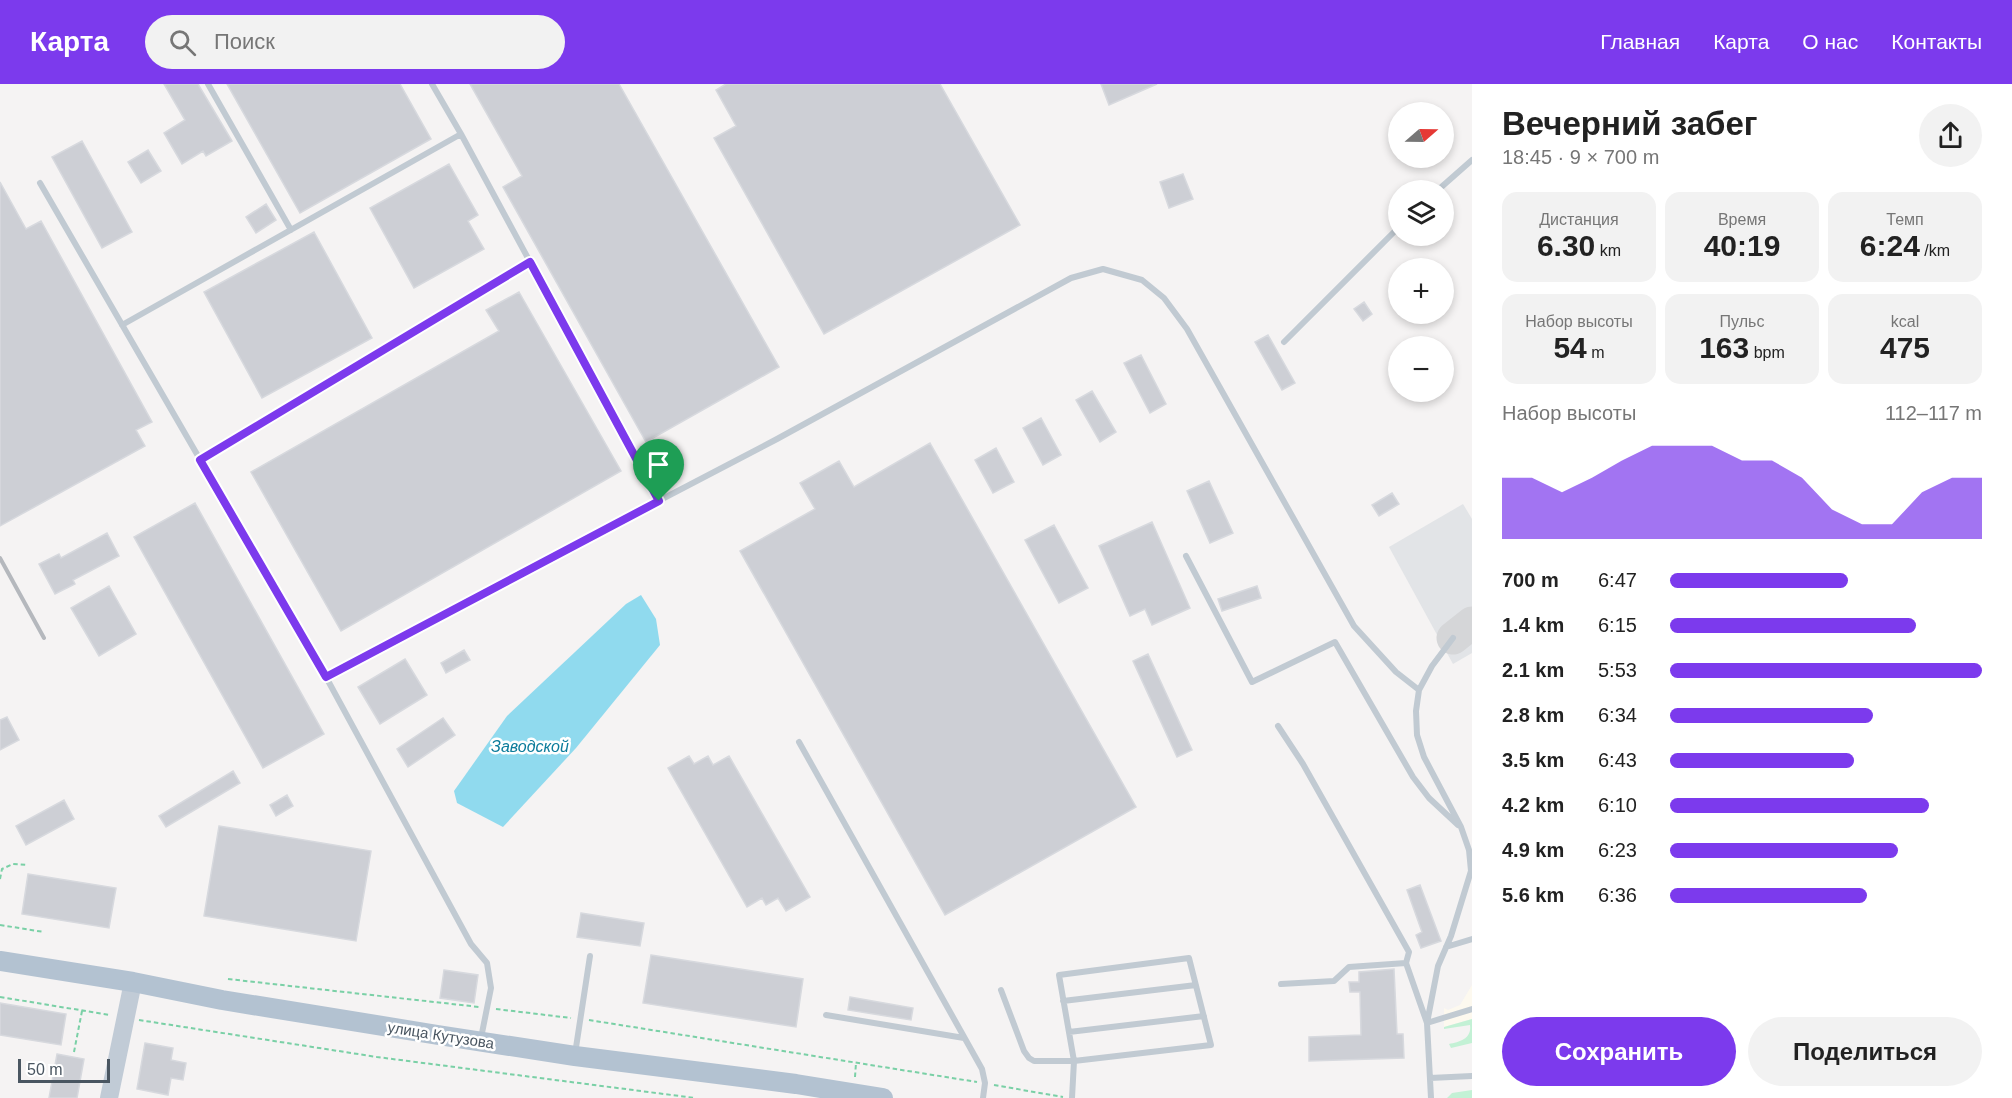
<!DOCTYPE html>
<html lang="ru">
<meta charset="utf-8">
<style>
:root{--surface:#fff;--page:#f2f2f2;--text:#222;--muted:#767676;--accent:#7c3aed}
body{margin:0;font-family:Arial,sans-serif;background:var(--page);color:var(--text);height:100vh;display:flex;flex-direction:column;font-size:22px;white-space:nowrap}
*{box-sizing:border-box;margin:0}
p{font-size:20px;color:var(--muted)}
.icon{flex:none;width:33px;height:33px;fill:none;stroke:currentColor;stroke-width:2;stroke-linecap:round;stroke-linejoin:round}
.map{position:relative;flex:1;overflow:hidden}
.drawer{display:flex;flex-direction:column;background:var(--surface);width:540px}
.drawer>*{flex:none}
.needle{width:39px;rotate:70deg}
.fabs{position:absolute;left:1388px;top:18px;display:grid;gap:12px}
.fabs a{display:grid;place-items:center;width:66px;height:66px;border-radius:50%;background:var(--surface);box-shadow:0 3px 9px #0003;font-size:30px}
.scale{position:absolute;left:18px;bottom:15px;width:92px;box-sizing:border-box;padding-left:6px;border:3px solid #4a5661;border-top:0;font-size:16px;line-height:21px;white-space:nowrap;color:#4a5661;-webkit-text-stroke:4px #fff;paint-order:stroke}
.pin{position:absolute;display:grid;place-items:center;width:51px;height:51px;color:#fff;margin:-62px -26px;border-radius:50% 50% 50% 0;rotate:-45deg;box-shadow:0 0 6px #0007}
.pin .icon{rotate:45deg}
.round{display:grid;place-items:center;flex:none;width:63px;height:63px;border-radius:32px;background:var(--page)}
.head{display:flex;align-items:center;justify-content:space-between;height:102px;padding:0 30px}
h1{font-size:33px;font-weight:700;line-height:45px}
.figures{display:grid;grid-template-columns:repeat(3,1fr);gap:9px;height:102px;padding:6px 30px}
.figures div{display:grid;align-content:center;border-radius:15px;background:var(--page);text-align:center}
.figures b{font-size:30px;font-weight:700}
.figures small{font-size:16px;font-weight:400}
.figures p{font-size:16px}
.chart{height:168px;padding:12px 30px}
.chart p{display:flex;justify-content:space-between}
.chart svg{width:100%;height:108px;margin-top:6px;fill:var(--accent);opacity:.7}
.button{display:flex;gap:12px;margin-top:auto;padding:12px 30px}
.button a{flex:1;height:69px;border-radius:36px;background:var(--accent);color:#fff;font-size:24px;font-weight:700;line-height:69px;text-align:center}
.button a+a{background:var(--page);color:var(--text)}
ul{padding:0 30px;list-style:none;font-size:20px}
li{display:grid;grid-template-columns:96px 72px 1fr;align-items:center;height:45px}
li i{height:15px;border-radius:8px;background:var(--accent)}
header{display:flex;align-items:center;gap:36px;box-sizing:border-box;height:84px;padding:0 30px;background:var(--accent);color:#fff}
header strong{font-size:28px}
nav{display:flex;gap:33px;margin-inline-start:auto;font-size:21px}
.search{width:420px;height:54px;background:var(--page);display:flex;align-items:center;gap:15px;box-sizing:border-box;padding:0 21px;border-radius:33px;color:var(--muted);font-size:22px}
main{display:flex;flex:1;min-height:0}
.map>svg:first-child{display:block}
.commercial{fill:#fdf9ef}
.airport{fill:#e2e4e7}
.green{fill:#c3f1d5}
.water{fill:#90daee}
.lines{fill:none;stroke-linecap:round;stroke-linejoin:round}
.taxiway{stroke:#d5d6d8;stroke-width:33}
.building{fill:#cdcfd5;stroke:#d7d9de;stroke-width:1.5}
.path{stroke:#7ad0a6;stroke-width:2;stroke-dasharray:4.5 3;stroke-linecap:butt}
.service{stroke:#c1cad2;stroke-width:6}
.secondary{stroke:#c1cbd6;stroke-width:18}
.primary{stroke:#b3c2d1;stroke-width:20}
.rail{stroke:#b5b8bd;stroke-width:4}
.route-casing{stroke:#fff;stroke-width:12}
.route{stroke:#7c3aed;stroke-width:8}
.labels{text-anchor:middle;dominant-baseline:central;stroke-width:5;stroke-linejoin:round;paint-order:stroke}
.street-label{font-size:15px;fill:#4a5661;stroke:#fff}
.water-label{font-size:16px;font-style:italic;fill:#0c7c9b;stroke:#fff}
</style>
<header>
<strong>Карта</strong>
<div class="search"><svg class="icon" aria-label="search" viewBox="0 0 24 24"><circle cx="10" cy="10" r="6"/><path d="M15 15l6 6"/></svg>Поиск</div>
<nav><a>Главная</a><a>Карта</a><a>О нас</a><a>Контакты</a></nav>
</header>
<main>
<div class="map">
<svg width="1472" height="1014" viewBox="0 0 1472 1014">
<rect width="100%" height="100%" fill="#f5f3f3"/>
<path class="commercial" d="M1472 901V935L1444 943V924L1448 926 1460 921Z"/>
<path class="airport" d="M1463 420 1472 435V569L1453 580 1389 463Z"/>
<path class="green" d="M1472 935V959L1451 964 1449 960C1459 958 1472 955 1470 941L1444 945V943Z
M1472 1006V1014H1447L1452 1009Z"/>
<path class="water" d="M641 511 656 535 660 561 576 664 503 743 457 719 454 707 507 632 626 520Z"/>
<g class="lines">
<path class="taxiway" d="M1453 554 1472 539"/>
</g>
<path class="building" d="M164 0H198L232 57 206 72 203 67 182 80 164 49 185 36Z
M227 0H400L431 55 300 129Z
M470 0H619L779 283 646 358 503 103 522 92Z
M726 0H940L1020 141 824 250 714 54 736 42 716 6Z
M1101 0H1157L1109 21Z
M82 57 132 148 102 164 52 73Z
M148 66 161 87 141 99 128 78Z
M449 80 478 131 468 137 484 165 414 204 370 124Z
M1183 90 1193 115 1169 124 1160 98Z
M0 98 26 145 41 137 152 338 136 346 145 362 0 442Z
M266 120 276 136 256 149 246 133Z
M314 148 372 254 262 314 204 208Z
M519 208 621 387 341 547 251 388 499 247 486 226Z
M1364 218 1372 230 1363 237 1354 225Z
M1268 251 1295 299 1282 306 1255 258Z
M1141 271 1166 320 1150 329 1124 279Z
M1092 307 1116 348 1100 358 1076 316Z
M1041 334 1061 371 1043 381 1023 344Z
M930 359 1136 723 945 831 740 467 815 425 800 399 839 377 854 403Z
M996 364 1014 398 993 409 975 376Z
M1209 397 1233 449 1210 459 1187 407Z
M1392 409 1399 420 1379 432 1372 421Z
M195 419 324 650 263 684 134 453Z
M1152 438 1190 524 1152 541 1145 525 1130 532 1099 462Z
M1054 441 1088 504 1059 519 1025 456Z
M107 449 119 472 73 496 75 500 55 510 39 480 59 470 61 474Z
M109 502 136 550 99 572 71 524Z
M1257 502 1261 514 1222 527 1218 515Z
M464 566 470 576 446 589 441 579Z
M1148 570 1192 666 1177 673 1133 577Z
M405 575 427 611 380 640 358 603Z
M7 633 19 656 0 666V636Z
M443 634 455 651 408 683 397 665Z
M689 672 694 680 708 672 713 681 729 672 810 813 786 827 778 814 766 821 762 814 747 823 668 684Z
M233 687 240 699 166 743 159 732Z
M287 711 293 722 276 732 270 721Z
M64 716 74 735 26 761 16 742Z
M219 742 371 767 356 857 204 832Z
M28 790 116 804 109 844 22 830Z
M1420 801 1441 857 1421 864 1416 851 1422 848 1407 806Z
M581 829 644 839 640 862 577 853Z
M651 871 803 895 796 943 643 919Z
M1394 885 1397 950H1403L1404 974 1309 977V953L1361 951 1360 908H1350L1349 898H1359V888Z
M444 886 478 891 474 919 440 914Z
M850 913 913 924 911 936 848 926Z
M0 919 66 930 61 961 0 951Z
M145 959 173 964 171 976 186 979 183 996 171 994 168 1011 137 1005Z
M57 970 84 975 77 1014H49Z"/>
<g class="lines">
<path class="path" d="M0 795 2 785 13 780 27 781
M0 841 44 848
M228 895 479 923
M0 913 110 931
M496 925 571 934
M139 936 377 973 695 1014
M589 936 977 998
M74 968 82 927
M855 993 856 979
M994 1001 1063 1013"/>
<path class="service" d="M208 0 291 146
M432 0 461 50
M40 99 326 593
M1438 106 1472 76
M122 241 461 50 659 417
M1284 258 1398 144
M200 376 530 178
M1186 472 1252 598 1335 558 1413 693 1429 714 1458 741
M1453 554 1432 582 1419 606 1416 627 1417 651 1424 673 1461 743 1469 766 1471 787 1451 852 1438 882 1427 939 1472 925
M1278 642 1303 680 1409 868 1406 879 1427 939 1431 1014
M799 658 982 985 985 999 983 1014
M1446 863 1472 855
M1281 900 1334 897 1349 883 1406 879
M1001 906 1024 967 1029 974 1034 977H1074L1211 961 1189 874 1059 891 1074 977 1072 1014
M1063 917 1196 901
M826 931 964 954
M1069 948 1204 932
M481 954 491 904 487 879 471 860 326 593 557 470 777 355 1071 194 1103 185 1142 196 1164 214 1187 245 1354 542 1396 588 1419 606
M575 970 590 872
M1430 994 1472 992"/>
<path class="secondary" d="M109 1014 133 898"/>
<path class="primary" d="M0 877 133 898 222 916 438 951 575 972 796 1000 883 1014"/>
<path class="rail" d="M0 474 44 554"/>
</g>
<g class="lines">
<g class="route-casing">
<path id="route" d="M530 178 659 417 326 593 200 376Z"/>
</g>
<use href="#route" class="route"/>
</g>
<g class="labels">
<g class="street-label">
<text transform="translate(441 951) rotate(9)">улица Кутузова</text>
</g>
<g class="water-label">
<text x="530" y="662">Заводской</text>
</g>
</g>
</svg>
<div class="fabs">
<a><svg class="needle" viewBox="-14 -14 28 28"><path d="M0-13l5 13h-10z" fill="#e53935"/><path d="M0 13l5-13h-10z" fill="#767676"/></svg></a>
<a><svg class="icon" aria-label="layers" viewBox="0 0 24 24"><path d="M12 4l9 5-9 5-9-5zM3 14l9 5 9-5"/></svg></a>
<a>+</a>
<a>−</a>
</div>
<div class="scale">50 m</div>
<div class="pin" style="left:659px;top:417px;background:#1e9e55"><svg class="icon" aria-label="arrive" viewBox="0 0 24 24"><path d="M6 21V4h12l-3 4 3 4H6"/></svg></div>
</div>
<section class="drawer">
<div class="head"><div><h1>Вечерний забег</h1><p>18:45 · 9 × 700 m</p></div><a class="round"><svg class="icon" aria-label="share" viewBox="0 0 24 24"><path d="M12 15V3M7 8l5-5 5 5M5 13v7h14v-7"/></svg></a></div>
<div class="figures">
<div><p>Дистанция</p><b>6.30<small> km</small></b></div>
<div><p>Время</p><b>40:19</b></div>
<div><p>Темп</p><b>6:24<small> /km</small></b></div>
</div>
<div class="figures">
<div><p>Набор высоты</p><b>54<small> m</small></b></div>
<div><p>Пульс</p><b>163<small> bpm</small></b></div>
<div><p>kcal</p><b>475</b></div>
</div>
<div class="chart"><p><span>Набор высоты</span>112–117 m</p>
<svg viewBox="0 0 160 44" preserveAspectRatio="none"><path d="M0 44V19L10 19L20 25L30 19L40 12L50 6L60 6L70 6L80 12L90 12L100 19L110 32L120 38L130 38L140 25L150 19L160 19V44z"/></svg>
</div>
<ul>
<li><b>700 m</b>6:47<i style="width:57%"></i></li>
<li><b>1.4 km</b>6:15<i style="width:79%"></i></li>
<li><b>2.1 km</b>5:53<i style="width:100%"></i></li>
<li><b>2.8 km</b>6:34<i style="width:65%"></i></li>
<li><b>3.5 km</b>6:43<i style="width:59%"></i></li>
<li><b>4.2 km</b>6:10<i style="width:83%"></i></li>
<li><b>4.9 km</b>6:23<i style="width:73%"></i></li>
<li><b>5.6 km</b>6:36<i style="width:63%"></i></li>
</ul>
<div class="button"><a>Сохранить</a><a>Поделиться</a></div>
</section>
</main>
